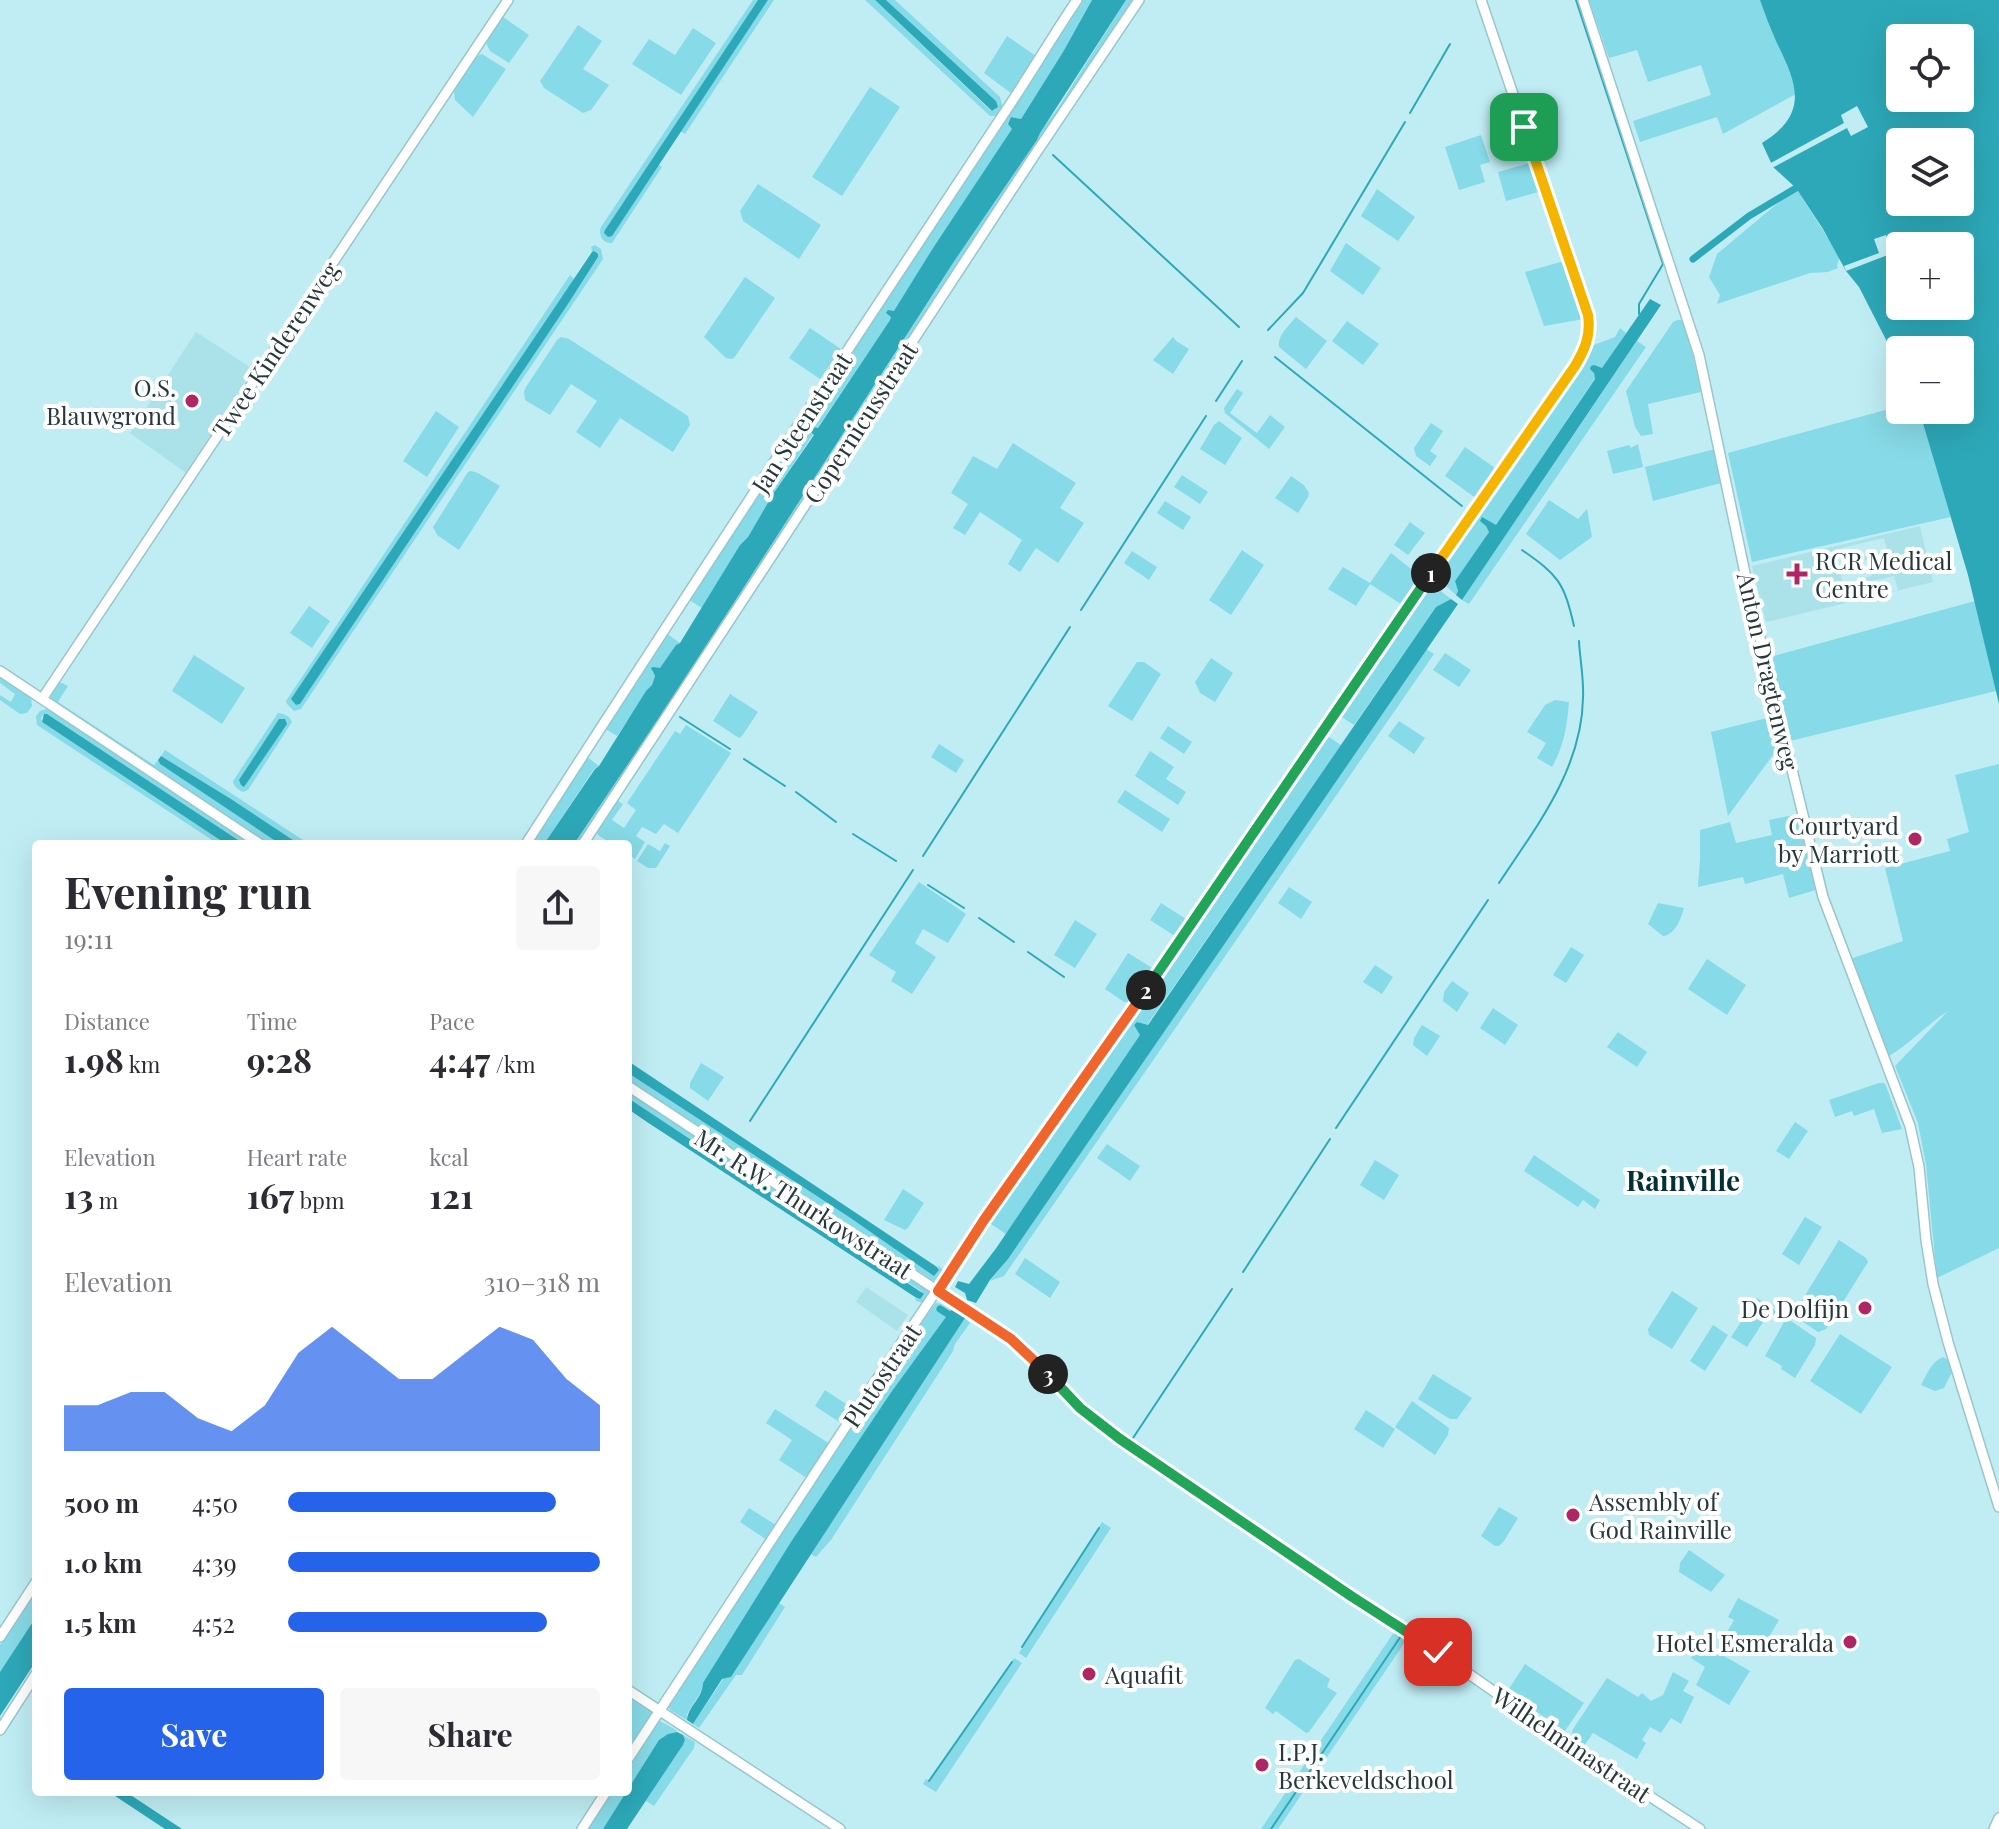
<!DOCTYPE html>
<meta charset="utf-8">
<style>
:root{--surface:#fff;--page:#f7f7f7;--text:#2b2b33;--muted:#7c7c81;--accent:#2563eb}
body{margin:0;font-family:"Playfair Display",serif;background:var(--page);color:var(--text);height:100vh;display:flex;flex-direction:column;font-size:30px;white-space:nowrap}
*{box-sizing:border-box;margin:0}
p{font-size:26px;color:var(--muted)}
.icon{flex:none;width:44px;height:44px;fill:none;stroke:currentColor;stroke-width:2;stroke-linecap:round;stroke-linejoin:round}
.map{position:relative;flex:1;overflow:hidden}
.side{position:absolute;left:32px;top:840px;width:600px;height:956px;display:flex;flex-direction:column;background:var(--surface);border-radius:8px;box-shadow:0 8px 32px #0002}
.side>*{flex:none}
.buttons{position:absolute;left:1886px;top:24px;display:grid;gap:16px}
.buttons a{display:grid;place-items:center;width:88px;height:88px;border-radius:8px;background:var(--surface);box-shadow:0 8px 32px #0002;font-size:40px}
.pin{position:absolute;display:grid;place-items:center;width:68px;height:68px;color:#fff;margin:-34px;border-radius:16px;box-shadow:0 4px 12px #0006}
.km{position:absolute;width:40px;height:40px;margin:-20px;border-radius:50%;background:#222;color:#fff;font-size:22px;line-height:40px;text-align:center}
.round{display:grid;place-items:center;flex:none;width:84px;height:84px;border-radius:8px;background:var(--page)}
.head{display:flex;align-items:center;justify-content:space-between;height:136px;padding:0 32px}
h1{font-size:44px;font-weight:700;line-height:60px}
.stats{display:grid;grid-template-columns:repeat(3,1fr);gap:12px;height:136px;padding:8px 32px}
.stats div{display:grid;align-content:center}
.stats b{font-size:34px;font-weight:700}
.stats small{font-size:22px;font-weight:400}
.stats p{font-size:22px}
.chart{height:224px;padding:16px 32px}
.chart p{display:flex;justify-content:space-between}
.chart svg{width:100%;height:144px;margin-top:8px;fill:var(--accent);opacity:.7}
.primary-button{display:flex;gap:16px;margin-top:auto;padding:16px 32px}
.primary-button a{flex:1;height:92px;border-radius:8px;background:var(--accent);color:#fff;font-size:32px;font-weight:700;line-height:92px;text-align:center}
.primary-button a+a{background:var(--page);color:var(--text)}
ul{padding:0 32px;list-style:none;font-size:26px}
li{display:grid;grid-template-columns:128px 96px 1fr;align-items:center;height:60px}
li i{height:20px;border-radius:10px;background:var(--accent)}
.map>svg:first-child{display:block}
.built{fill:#abe1e9;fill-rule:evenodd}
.green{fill:#87dae7}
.water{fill:#2da8b8;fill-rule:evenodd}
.pier{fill:#c0edf4}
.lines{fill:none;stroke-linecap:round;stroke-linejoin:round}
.stream{stroke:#2da8b8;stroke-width:2}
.canal{stroke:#2da8b8;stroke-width:7}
.secondary-casing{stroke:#99c5cc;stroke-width:12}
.secondary{stroke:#fff;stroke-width:9}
.split-1-casing{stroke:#fff;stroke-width:16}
.split-2-casing{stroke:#fff;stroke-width:16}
.split-3-casing{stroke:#fff;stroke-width:16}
.split-4-casing{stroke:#fff;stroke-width:16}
.split-1{stroke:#f5b400;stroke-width:10}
.split-2{stroke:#22a559;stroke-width:10}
.split-3{stroke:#f0652b;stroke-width:10}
.split-4{stroke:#22a559;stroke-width:10}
.poi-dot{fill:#b02665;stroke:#fff;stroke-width:3}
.labels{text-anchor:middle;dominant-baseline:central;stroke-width:8;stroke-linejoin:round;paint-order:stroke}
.street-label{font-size:24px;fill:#27383b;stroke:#fff}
.poi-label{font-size:24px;fill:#27383b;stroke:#fff;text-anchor:end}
.quarter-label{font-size:28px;font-weight:bold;fill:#043137;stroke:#fff}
</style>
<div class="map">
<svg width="1999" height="1829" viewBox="0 0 1999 1829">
<rect width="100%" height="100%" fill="#c0edf4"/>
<path class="built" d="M196 332 253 369 186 473 130 433Z
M1920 526 1933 582 1766 622 1752 566ZM1884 538 1887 550 1857 557 1858 562 1868 559 1874 566V572L1871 576 1862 579 1863 583 1894 576 1898 590 1854 600 1853 596 1846 597 1836 555 1841 553V548Z
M866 1287 908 1315 897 1331 856 1302Z"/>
<path class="green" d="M753 0H758L605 230 647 180 658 164 662 167 612 243C603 244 598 235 601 227Z
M768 0H774L685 134 680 131Z
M865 0H875L991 111 995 110 996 101 886 0H895L1000 97 1003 108 998 116H990Z
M1080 0H1092L1063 52 1021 119 1011 117 1008 124 1013 129 933 248 890 320 773 494 748 537 740 545 702 608 689 600Z
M1126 0H1135L580 844H574L666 708 953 263 1037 140 1039 133 1058 108Z
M1589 0H1760L1771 30 1792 73 1796 94 1723 134 1717 117 1640 142 1633 121 1711 95 1701 65 1648 82 1637 50 1609 58Z
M503 17 529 35 509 63 490 51 486 43Z
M578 25 602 41 583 69 609 85 591 110 583 113 544 88 540 81Z
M693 28 716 43 681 95 632 64 649 39 675 55Z
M1007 36 1036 56 1012 94 984 73Z
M482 54 506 69 473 117 455 100 454 92 475 57Z
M870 87 900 107 842 196 812 177Z
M1481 135 1490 162 1480 165 1485 182 1459 190 1445 147Z
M1533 162 1542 191 1506 201 1498 172Z
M758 184 821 225 799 259 743 221 740 211Z
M1796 188 1840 257 1837 265 1838 268 1828 272 1810 273 1717 304 1720 295 1709 277 1717 254Z
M1377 189 1415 217 1398 241 1361 216Z
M1346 243 1381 268 1363 295 1330 271Z
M595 245 601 249 603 259 301 709 294 711 287 704 286 701 570 275 574 279 292 699 296 705 300 704 568 304 598 257 594 251 592 252 591 247Z
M1564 261 1584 319 1544 326 1525 272Z
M745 277 775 298 734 358 731 359 726 358 704 337Z
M1296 317 1327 341 1306 369 1279 347C1277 335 1289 326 1296 317Z
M1677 320H1681L1686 325 1701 392 1648 404 1653 434 1641 436 1635 427 1626 391 1673 322Z
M1347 321 1379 344 1363 365 1332 341Z
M810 328 841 349 820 379 789 358Z
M1620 328 1626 333 1602 369 1597 367 1594 373 1595 378 1496 526 1483 518 1489 532 1455 581 1458 591 1456 595 1437 578 1435 574 1437 570 1594 345 1615 337Z
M561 337 569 339 688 416 690 425 673 452 620 418 600 448 576 432 597 401 571 384 550 415 525 400 524 391 526 387 557 340Z
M1173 337 1176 341 1189 349 1173 374 1153 360Z
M1637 341 1646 347 1469 604 1462 600Z
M1237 389 1243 393 1230 413 1257 433 1270 415 1285 427 1269 449 1225 413 1224 408Z
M1900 406V410H1919L1951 517 1752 562 1728 453Z
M436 411 459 427 427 477 403 461Z
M1219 421 1242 438 1225 465 1200 449 1214 425Z
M1431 423 1443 431 1430 451 1437 456 1430 466 1416 456 1414 448Z
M1013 443 1076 483 1060 508 1084 523 1058 563 1036 548 1020 572 1008 564 1022 540 980 512 965 535 953 528 968 504 951 493 973 456 997 469Z
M1638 444 1643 467 1613 474 1607 451 1629 445 1631 448Z
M1465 447 1498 470 1477 499 1445 476Z
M1715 449 1721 483 1653 501 1645 467Z
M471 471 478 473 500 486 459 550 437 535 433 527 468 472Z
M1182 475 1208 492 1200 504 1174 487Z
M1291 476 1304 485 1309 493 1308 497 1298 513 1275 498Z
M1549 500 1578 519 1587 509 1592 537 1560 560 1526 534Z
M1165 501 1191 517 1183 530 1157 513Z
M1410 522 1425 533 1408 555 1394 545Z
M1242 550 1264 565 1231 615 1209 600Z
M1132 551 1157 567 1149 580 1124 563Z
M1391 553 1420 576 1421 580 1404 606 1370 584 1356 606 1328 589 1343 567 1370 583Z
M1430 585 1434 586 1451 599 1436 607 1354 725 1337 714 1426 587Z
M1975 601 1996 691 1790 741 1770 657Z
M309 606 330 621 312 648 290 633Z
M666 633 680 643 676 645 660 669 652 671 655 676 652 685 617 736 604 728Z
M1426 649 1434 654 1004 1276 990 1281 1007 1260Z
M1445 653 1471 670 1459 687 1433 670Z
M194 655 245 688 222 724 172 691Z
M1211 658 1233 673 1215 702 1200 693 1195 682Z
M1137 662H1144L1161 674 1132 721 1108 706Z
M0 677 31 697 32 706 27 713 20 714 0 700V695L11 702 15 694 0 683Z
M57 683H62L68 686 58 702 154 765 158 760 160 764 280 844H268L53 703C48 695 52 690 57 683Z
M730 694 758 712 742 736 739 738 713 721Z
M1555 700 1569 702C1567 726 1564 746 1552 767L1537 758 1546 743 1527 732 1545 705Z
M47 709 253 844H243L47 714H44L41 718 42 722 226 844H218L37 725 36 716 40 711Z
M278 713C285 714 290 716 292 722L248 790 243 792C237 789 234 787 233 781Z
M1775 716 1781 744 1728 816 1711 732Z
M1399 721 1425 738 1414 754 1388 736Z
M686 725 731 753 678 833 664 824 656 834 642 827 636 836 645 842 635 859 628 854V844H612L598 835 597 830 616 800 623 804 612 820 624 828 636 810 627 803 675 731 680 734Z
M1168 726 1192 742 1184 754 1160 738Z
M1323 733 1341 745 1147 1025 1137 1022 1134 1025 1141 1035 1006 1234 988 1222 1167 964Z
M939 744 964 760 956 773 931 757Z
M165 750 309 844H299L231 799 161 756Z
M1150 751 1174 767 1166 779 1186 792 1178 805 1135 776Z
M586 756 599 766 594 769 544 844H528Z
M1999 764V1248L1937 1278 1926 1165 1918 1123 1895 1066 1948 1011C1927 1024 1910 1044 1889 1056L1850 959 1903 941 1885 868 1950 851 1947 839 1969 832 1955 775Z
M1125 790 1170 819 1162 832 1117 802Z
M1798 814 1819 889 1789 898 1783 874 1745 884 1743 877 1698 887 1700 858V830L1730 822 1736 843 1772 835 1769 820Z
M665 843 670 846 656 868H648L637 861 648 844 660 851Z
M919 882 966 914 948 943 923 929 915 943 936 957 912 994 891 981 896 972 869 955Z
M1289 887 1312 902 1301 919 1278 903Z
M1161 903 1189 921 1178 938 1150 920Z
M1658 903 1684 908C1681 919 1675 935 1663 936L1648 924Z
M1075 920 1097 934 1075 968 1054 955Z
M1571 947 1584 955 1566 983 1553 975Z
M1128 953 1154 969 1132 1002H1124L1105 989Z
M1707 959 1746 985 1727 1015 1688 989Z
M1375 965 1393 977 1382 994 1363 982Z
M1452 981 1469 993 1457 1012 1443 1001 1444 992Z
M1493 1008 1518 1025 1505 1045 1480 1028Z
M1422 1025 1440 1036 1427 1056 1413 1045 1414 1038Z
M1618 1032 1647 1052 1637 1067 1607 1047Z
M701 1063 724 1077 708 1101 690 1088V1083Z
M628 1073 849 1217 934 1275 939 1270 938 1265 943 1270C943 1276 940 1281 934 1281L628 1081Z
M1879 1083H1884L1886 1086 1902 1129 1882 1133 1874 1109 1854 1116 1852 1111 1835 1117 1829 1100Z
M628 1090 925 1287 928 1290V1294L923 1303 916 1301 915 1297 920 1299 921 1291 628 1098Z
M1795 1122 1808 1131 1789 1159 1776 1151Z
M1107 1144 1140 1166 1130 1181 1097 1158Z
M1534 1155 1600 1200 1595 1209 1583 1200 1578 1207 1524 1171Z
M1375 1160 1399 1175 1384 1200 1360 1185Z
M903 1189 924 1203 908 1228 905 1230 884 1220Z
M1805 1217 1822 1227 1799 1265 1782 1254Z
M1839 1240 1866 1258 1868 1262 1826 1329 1818 1332 1793 1315Z
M1025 1258 1060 1282 1050 1298 1015 1274Z
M1672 1291 1698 1308 1672 1349 1649 1335 1648 1329Z
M1757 1298 1816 1338 1815 1345 1795 1378 1781 1369 1782 1366 1765 1356 1784 1322 1769 1313 1747 1347 1731 1337Z
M936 1303 941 1304 951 1310 892 1391 687 1714V1720L670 1710 668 1704 859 1414 865 1417 916 1343 910 1338Z
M965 1318 970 1323 955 1344 953 1351 831 1540 816 1557 811 1554Z
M1713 1325 1728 1335 1705 1371 1690 1361Z
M1840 1334 1892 1367 1861 1414 1810 1381Z
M1943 1357C1950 1360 1951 1365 1952 1372L1944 1388 1935 1391 1921 1385C1927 1374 1931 1362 1943 1357Z
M1433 1374 1472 1398 1457 1419H1450L1418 1399Z
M825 1390 852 1408 842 1424 815 1406Z
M1412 1401 1449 1428 1448 1435 1435 1455 1395 1427Z
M775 1409 830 1444 810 1473 805 1477 779 1460 792 1440 766 1423Z
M1366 1410 1395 1429 1383 1448 1354 1429Z
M1499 1507 1518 1518 1504 1541 1499 1546H1495L1481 1536Z
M749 1508 776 1525 767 1540 740 1522Z
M1102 1522 1111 1528 1026 1658 1019 1653Z
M1689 1550 1725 1575 1711 1592 1679 1572 1680 1563Z
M36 1589V1617L0 1672V1645Z
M1738 1598 1779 1620 1760 1652 1726 1634 1734 1620 1728 1617Z
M779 1603 785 1607 742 1675H736L699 1728 693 1724 723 1679 731 1677Z
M1395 1632H1399L1405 1635 1406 1639 1401 1648 1278 1829H1261L1392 1635Z
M1700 1642 1750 1671 1729 1705 1696 1685 1705 1667 1691 1658Z
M1014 1658 1022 1663 936 1792 923 1784 926 1779 930 1781Z
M1299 1659 1330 1679 1327 1687 1337 1693 1309 1732 1306 1733 1276 1711 1273 1714 1265 1708 1295 1660Z
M1525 1664 1584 1703 1565 1731 1507 1692Z
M1673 1672 1689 1681 1683 1691 1694 1697 1681 1724 1671 1718 1661 1733 1650 1727 1642 1740 1646 1743 1637 1759 1593 1733 1584 1746 1571 1737 1573 1729 1607 1678 1638 1697 1642 1693 1651 1701 1663 1695Z
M628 1695 651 1709 653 1712 635 1742 628 1738Z
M660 1721 676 1730 677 1732 668 1734 628 1790V1765L656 1723Z
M683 1735 695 1742 694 1748 654 1806 646 1801 683 1745 685 1740Z
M611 1792H627L603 1829H586Z"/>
<path class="water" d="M758 0H768L612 236 608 237 604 233 605 230Z
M875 0H886L996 101 998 107 992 111Z
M1092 0H1126L1040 133 1037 140 953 263 666 708 574 844H544L595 769 599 766 646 691 652 685 655 676 651 668 653 667 660 668 676 645 680 643 740 545 748 537 773 494 814 435 810 431V427L818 428 890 320 891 317 886 313 888 310 894 311 933 248 1012 129 1008 124 1011 117 1021 119 1063 52Z
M1760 0H1999V704L1968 575 1919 410H1960V350H1900V367L1859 287 1846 271 1823 229 1796 188 1773 167 1762 143C1810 113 1797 84 1776 41 1770 28 1765 14 1760 0ZM1900 38H1960V98H1900ZM1900 142H1960V202H1900ZM1900 246H1960V306H1900Z
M594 251 598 254V257L568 304 300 704 296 705 291 699 592 252Z
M1650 299 1661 305 1462 600 1456 595 1458 591 1455 581 1489 532 1486 526 1480 521 1482 517 1496 525 1595 379 1594 373 1590 369 1591 366 1594 365 1602 368Z
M1451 599 1458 604 1008 1259 990 1280 976 1303 967 1300 965 1293 955 1287 958 1281 969 1284 997 1247 1140 1035 1134 1025 1137 1022 1148 1025 1436 607Z
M44 714H47L244 844H226L42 722Z
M279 719H285L287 724 244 787 241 785 239 780Z
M161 756 231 799 299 844H280L160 764 158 760Z
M628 1061 937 1267 939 1270 934 1276 849 1217 628 1073Z
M628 1098 924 1294 920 1299 915 1297 647 1122 628 1109Z
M951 1310 965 1318 731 1677 722 1679 693 1724 687 1720C688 1706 703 1698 703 1683L791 1542 892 1391Z
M36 1617V1661L0 1716V1672Z
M677 1732 683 1735 685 1740 683 1745 627 1829H603L659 1740 668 1734Z
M109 1792H126L182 1829H165Z"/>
<path class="pier" d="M1857 106 1868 127 1851 136 1847 128 1770 169 1767 165 1844 123 1841 115Z
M1886 235 1893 253 1846 271 1844 266 1879 253 1874 239Z"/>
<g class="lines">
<path class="stream" d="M1576 0 1663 264 1639 304V314
M1410 113 1450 44
M1053 155 1239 327
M1268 330 1303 293 1405 122
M1275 357 1462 506
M1216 401 1242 361
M1522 550C1558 575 1564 582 1574 626
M1081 610 1206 416
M680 717 730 749
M744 759 785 786
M796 792 836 822
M853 834 896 861
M923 856 1070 627
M1499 883C1536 827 1582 769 1583 698 1584 679 1580 660 1579 641
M928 885 964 908
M979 918 1014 942
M1028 952 1064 977
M750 1121 913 870
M1336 1128 1488 900
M1243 1272 1330 1139
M1133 1438 1232 1289
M1022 1647 1099 1528
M929 1781 1012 1662
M1271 1829 1401 1636"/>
<path class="canal" d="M1693 259 1749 216 1796 188 1802 181
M940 1309 954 1318"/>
<g class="secondary-casing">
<path id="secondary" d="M1583 0 1699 355 1750 597 1823 897 1910 1126 1919 1167 1926 1240 1933 1284 1948 1342 1999 1507
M0 671 260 844
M42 699 508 0
M526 844C683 599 844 355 1005 112 1030 75 1052 37 1077 0
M583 844 1034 156 1139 0
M628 1086 938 1291 1011 1339 1042 1368 1080 1408 1120 1439 1456 1665 1571 1745 1700 1829
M0 1637 36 1582
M628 1690 840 1829
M0 1730 36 1674
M628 1759 869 1391 984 1220 1130 1013 1301 760 1586 348 1590 327 1588 315 1481 0
M582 1829 606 1792
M1994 1829 1999 1818"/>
</g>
<use href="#secondary" class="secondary"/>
</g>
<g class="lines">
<g class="split-1-casing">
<path id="split-1" d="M1431 573 1575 366C1585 349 1591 336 1588 315L1524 127"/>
</g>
<g class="split-2-casing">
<path id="split-2" d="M1146 990 1431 573"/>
</g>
<g class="split-3-casing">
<path id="split-3" d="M1048 1374 1011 1339 938 1291 984 1220 1146 990"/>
</g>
<g class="split-4-casing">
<path id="split-4" d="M1048 1374 1080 1408 1120 1439 1351 1596 1438 1652"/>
</g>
<use href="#split-1" class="split-1"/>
<use href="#split-2" class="split-2"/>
<use href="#split-3" class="split-3"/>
<use href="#split-4" class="split-4"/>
</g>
<g class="poi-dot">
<circle cx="192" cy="401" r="8"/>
<path d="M1793 562h8v8h8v8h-8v8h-8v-8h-8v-8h8z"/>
<circle cx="1915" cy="839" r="8"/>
<circle cx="1865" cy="1308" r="8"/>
<circle cx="1573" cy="1515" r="8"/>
<circle cx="1850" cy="1642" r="8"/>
<circle cx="1089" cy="1674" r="8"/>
<circle cx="1262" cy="1765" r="8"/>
</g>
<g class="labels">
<g class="street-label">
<text transform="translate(275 349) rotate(-56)">Twee Kinderenweg</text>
<text transform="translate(801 422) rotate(-57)">Jan Steenstraat</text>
<text transform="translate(860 422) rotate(-57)">Copernicusstraat</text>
<text transform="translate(1769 671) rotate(77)">Anton Dragtenweg</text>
<text transform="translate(804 1203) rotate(33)">Mr. R.W. Thurkowstraat</text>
<text transform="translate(881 1375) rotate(-56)">Plutostraat</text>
<text transform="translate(1572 1744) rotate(34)">Wilhelminastraat</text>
</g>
<g class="poi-label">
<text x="176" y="387">O.S.<tspan x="176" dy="28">Blauwgrond</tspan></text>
<text x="1815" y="560" text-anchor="start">RCR Medical<tspan x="1815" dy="28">Centre</tspan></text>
<text x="1899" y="825">Courtyard<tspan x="1899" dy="28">by Marriott</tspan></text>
<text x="1849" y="1308">De Dolfijn</text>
<text x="1589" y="1501" text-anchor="start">Assembly of<tspan x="1589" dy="28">God Rainville</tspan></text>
<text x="1834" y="1642">Hotel Esmeralda</text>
<text x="1105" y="1674" text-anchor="start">Aquafit</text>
<text x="1278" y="1751" text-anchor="start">I.P.J.<tspan x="1278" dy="28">Berkeveldschool</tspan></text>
</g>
<g class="quarter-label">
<text x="1683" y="1179">Rainville</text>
</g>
</g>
</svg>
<div class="buttons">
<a><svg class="icon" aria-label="locate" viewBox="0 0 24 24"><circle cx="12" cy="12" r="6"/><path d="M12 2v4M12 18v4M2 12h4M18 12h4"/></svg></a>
<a><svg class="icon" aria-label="layers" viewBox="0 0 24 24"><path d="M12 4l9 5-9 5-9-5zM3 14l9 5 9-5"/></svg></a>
<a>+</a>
<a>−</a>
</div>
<div class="pin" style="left:1524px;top:127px;background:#1e9e55"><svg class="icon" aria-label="arrive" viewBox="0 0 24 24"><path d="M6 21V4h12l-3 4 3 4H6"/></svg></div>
<div class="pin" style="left:1438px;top:1652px;background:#d93025"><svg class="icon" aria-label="check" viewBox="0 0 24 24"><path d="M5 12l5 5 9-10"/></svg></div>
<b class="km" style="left:1431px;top:573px">1</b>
<b class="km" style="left:1146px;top:990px">2</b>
<b class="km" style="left:1048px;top:1374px">3</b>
<section class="side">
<div class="head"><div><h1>Evening run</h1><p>19:11</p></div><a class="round"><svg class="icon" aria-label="share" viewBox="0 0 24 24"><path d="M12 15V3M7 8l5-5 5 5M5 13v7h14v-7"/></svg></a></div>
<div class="stats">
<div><p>Distance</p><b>1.98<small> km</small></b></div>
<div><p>Time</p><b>9:28</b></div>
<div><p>Pace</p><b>4:47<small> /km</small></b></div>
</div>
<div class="stats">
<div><p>Elevation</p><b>13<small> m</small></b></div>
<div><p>Heart rate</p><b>167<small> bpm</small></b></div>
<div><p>kcal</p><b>121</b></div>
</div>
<div class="chart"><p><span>Elevation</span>310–318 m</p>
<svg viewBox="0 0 160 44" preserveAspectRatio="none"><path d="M0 44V30L10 30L20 26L30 26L40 34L50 38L60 30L70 14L80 6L90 14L100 22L110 22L120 14L130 6L140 10L150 22L160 30V44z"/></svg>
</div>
<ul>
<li><b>500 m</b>4:50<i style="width:86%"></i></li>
<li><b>1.0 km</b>4:39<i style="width:100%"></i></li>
<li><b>1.5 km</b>4:52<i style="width:83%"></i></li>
</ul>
<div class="primary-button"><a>Save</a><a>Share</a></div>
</section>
</div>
